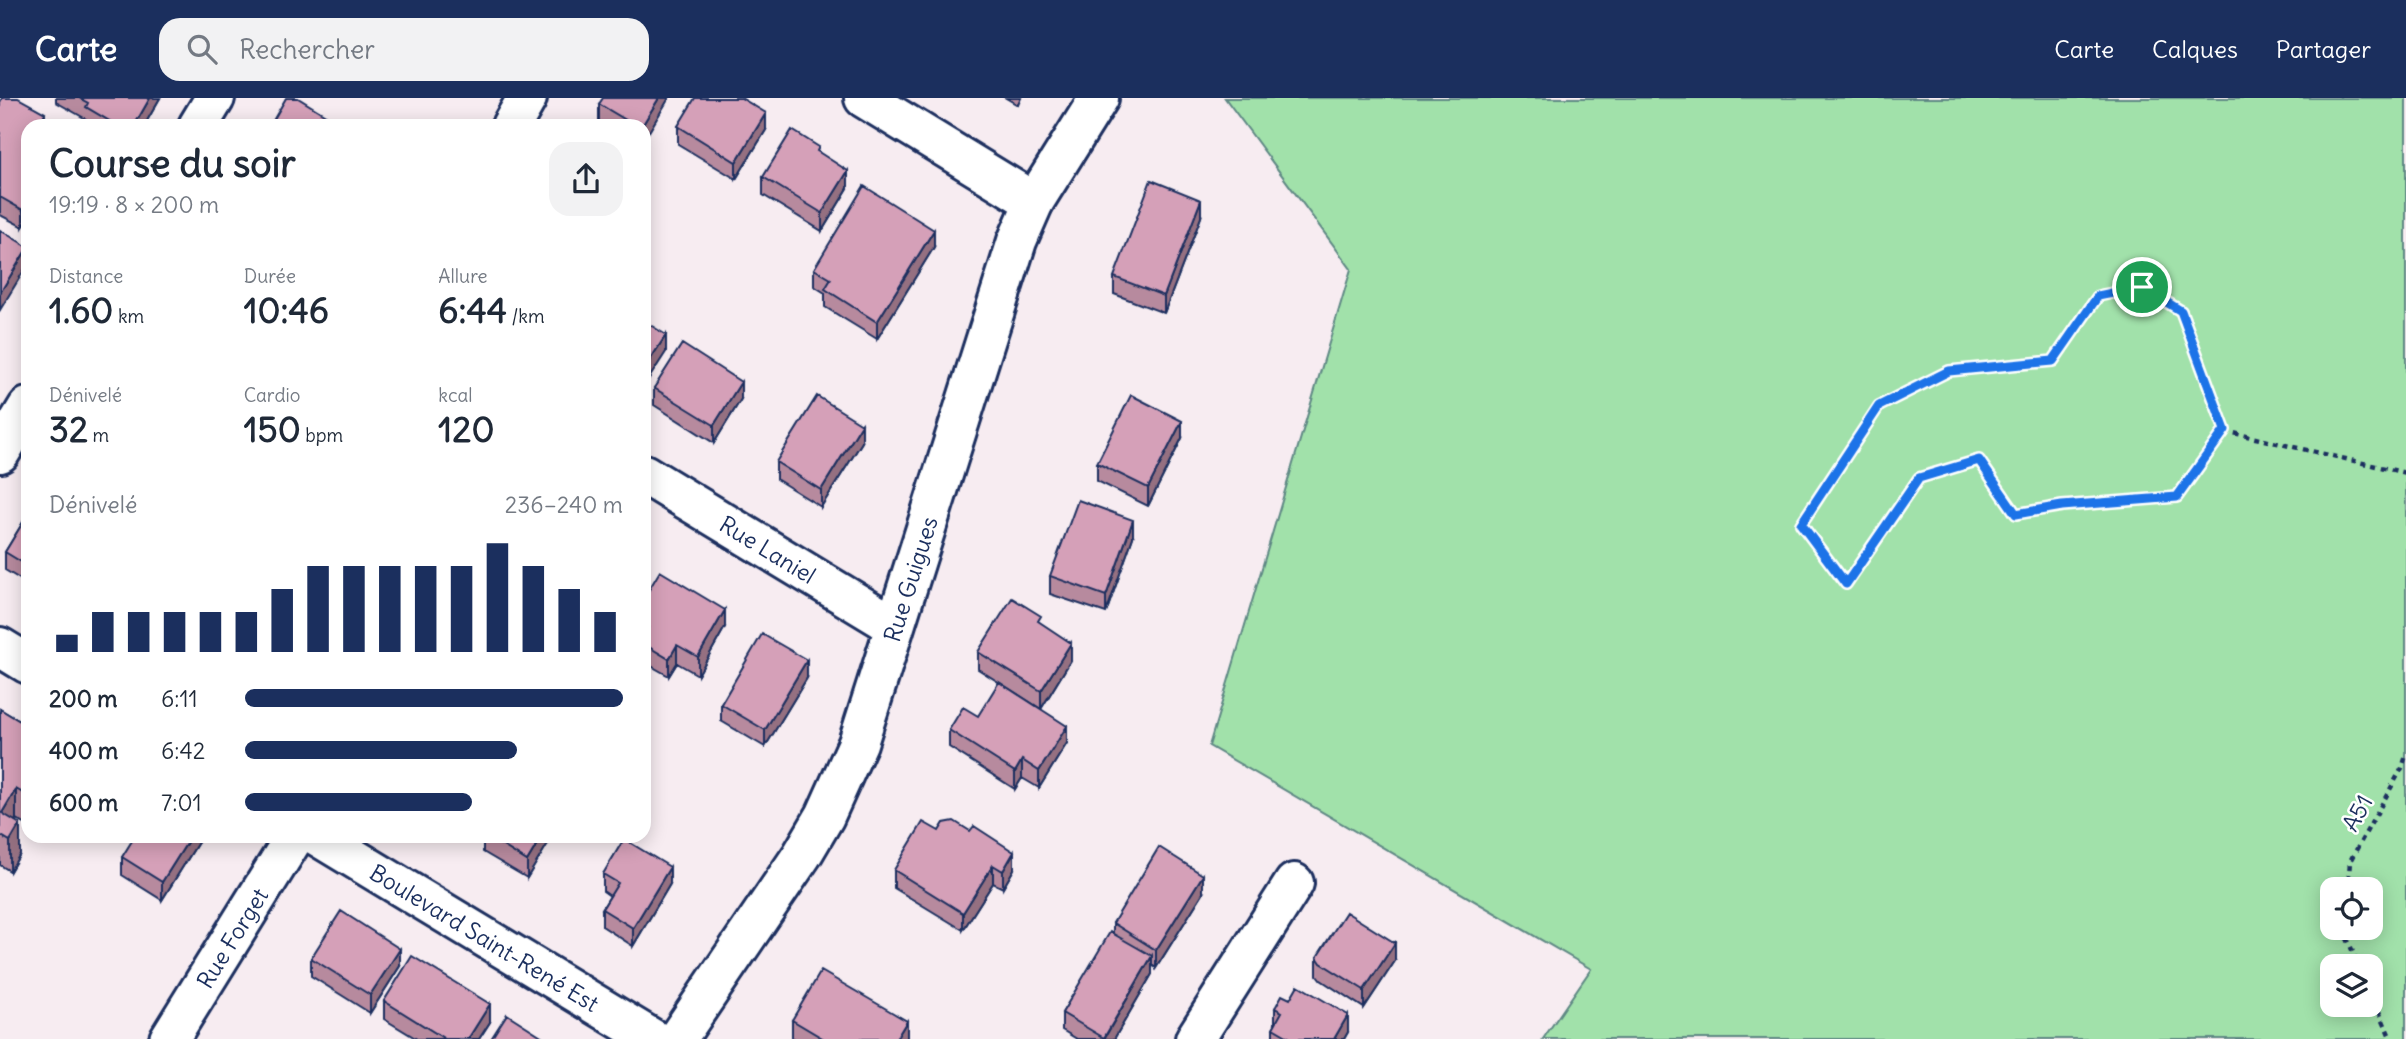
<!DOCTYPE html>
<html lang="fr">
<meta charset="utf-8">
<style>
:root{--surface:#fff;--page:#f2f2f3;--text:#1f2937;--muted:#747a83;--accent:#1b2f5e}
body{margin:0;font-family:Delius,sans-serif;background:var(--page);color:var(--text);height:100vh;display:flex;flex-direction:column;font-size:26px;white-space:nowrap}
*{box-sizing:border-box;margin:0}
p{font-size:23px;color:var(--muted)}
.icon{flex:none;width:38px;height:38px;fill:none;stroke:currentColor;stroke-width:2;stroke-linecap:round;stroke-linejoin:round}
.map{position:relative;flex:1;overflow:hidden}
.side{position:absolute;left:21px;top:21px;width:630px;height:724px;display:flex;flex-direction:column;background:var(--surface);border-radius:21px;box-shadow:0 4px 18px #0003}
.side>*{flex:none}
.buttons{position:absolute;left:2320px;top:779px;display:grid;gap:14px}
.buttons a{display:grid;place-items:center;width:63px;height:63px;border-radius:14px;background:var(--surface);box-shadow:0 4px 18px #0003;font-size:35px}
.pin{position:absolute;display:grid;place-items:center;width:60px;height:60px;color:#fff;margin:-30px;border:4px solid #fff;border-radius:50%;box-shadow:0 2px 7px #0007}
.round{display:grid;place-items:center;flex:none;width:74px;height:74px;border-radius:21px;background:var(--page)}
.headline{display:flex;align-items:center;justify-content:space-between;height:119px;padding:0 28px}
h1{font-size:38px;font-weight:800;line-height:52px}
.stats{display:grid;grid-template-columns:repeat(3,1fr);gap:10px;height:119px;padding:7px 28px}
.stats div{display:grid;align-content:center}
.stats b{font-size:35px;font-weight:800}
.stats small{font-size:19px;font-weight:400}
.stats p{font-size:19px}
.chart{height:196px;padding:14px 28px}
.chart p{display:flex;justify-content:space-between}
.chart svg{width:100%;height:126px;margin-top:7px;stroke:var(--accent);stroke-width:6}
ul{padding:0 28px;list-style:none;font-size:23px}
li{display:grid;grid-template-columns:112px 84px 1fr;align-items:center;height:52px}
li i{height:18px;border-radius:9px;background:var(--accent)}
header{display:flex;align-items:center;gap:42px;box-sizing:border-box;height:98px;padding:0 35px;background:var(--accent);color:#fff}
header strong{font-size:33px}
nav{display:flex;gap:38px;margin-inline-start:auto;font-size:24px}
.search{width:490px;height:63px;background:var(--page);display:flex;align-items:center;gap:18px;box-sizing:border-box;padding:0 24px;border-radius:21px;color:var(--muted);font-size:26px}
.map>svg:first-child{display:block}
.green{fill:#a1e1aa;stroke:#5e8884;stroke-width:2;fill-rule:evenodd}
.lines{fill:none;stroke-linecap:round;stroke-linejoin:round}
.minor-casing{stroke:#1b2f5e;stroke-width:44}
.tertiary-casing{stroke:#1b2f5e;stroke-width:44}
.secondary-casing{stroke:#1b2f5e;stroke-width:44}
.path{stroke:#1b2f5e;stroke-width:4.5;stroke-dasharray:5 5;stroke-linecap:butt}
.minor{stroke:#fff;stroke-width:38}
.tertiary{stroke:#fff;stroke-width:38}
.secondary{stroke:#fff;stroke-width:38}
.wall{fill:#b78a9e;stroke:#1b2f5e;stroke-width:2}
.shaded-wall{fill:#957081;stroke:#1b2f5e;stroke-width:2}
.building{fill:#d5a0b8;stroke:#1b2f5e;stroke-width:2}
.route-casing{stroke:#fff;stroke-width:14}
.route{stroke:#1a73e8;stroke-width:9}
.labels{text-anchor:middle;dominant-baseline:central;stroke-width:5;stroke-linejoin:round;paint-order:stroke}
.street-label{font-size:23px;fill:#1b2f5e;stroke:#fff}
</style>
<header>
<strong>Carte</strong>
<div class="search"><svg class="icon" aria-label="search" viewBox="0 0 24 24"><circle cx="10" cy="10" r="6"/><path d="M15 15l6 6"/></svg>Rechercher</div>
<nav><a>Carte</a><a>Calques</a><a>Partager</a></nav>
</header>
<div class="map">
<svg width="2406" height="941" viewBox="0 0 2406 941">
<rect width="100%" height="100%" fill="#f7ecf1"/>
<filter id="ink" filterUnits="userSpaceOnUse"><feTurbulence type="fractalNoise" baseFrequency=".0143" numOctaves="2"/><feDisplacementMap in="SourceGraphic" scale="14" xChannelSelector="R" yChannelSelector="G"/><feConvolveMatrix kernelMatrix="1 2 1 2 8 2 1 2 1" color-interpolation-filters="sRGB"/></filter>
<g filter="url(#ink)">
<path class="green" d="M1225 0H2406V941H1543L1591 871 1209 648 1351 171ZM2333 791H2371V830H2333ZM2333 868H2371V906H2333Z"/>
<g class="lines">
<g class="minor-casing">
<g id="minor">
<path d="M864 0 1034 104"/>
<path d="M511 28 527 0"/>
<path id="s1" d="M644 376 893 527"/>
<path id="s2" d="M169 941 295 738"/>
<path id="s3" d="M677 941 802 757 825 718 858 645 1017 143 1034 104 1099 0"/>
<path d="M1195 941 1294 785"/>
</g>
</g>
<g class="tertiary-casing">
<g id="tertiary">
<path d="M0 549 28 566"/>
<path id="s4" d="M317 738 653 941"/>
</g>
</g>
<g class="secondary-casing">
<path id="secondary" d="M198 28 215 0
M0 355 28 309"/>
</g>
<path class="path" d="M2142 189 2181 213 2225 333 2177 399 2062 408 2016 416 1979 362 1919 380 1846 486 1801 426 1879 308 1949 273 2053 263 2098 198Z
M2225 333 2406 375
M2348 791 2350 763 2402 670 2406 658
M2347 830 2346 838 2359 868
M2371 895 2391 941"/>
<use href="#minor" class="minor"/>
<use href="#tertiary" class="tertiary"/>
<use href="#secondary" class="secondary"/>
</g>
<path class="wall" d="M56 0H160L144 28H88L86 27V21L56 4Z
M1006 0H1021L1018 7Z
M0 4 28 28V120L23 129 0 117Z
M599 6 644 28H607L599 23Z
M678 28 766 32 736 81 678 46Z
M819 55 848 90 822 133 763 97V79Z
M1201 119 1164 215 1114 196V179Z
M934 149 877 241 825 209V195L814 188V171Z
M654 290 741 301 714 345 654 307Z
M1182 340 1148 408 1097 383V365Z
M862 344 821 409 776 381V364Z
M28 416V486L5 472V454Z
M1133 439 1106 515 1050 496V478Z
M644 500 725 529 698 577 677 565 669 578 644 564Z
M1041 526 1071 562 1041 611 978 571V554Z
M807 580 765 649 721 623V606Z
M0 611 28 628V728L16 721 15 723 20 756 10 773 0 767Z
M978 618 1067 645 1039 690 1022 680 1015 691 949 649V632Z
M939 733 1014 771 1003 790 993 785 963 832 894 790V772Z
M202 738 162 802 122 777V759Z
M483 738H552L527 780 483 754Z
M603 776 670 786 633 848 602 828V811L610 798 603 793Z
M1203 795 1156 870 1152 867V876L1114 941H1077L1062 932V915L1113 835V825Z
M1317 859 1395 863 1364 910 1321 882 1317 877Z
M311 860 400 868 370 915 311 878Z
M384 903 490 924 479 941H417L384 921Z
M1275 910 1348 934 1344 941H1273V930L1275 927Z
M792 922 907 941H795L792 939Z"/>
<path class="shaded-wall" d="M150 0H160L144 28H134Z
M659 0H669L644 42V28H642Z
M45 15V28L41 23Z
M766 15V32L736 81V64Z
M848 73V90L822 133V115Z
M28 102V120L23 129V112Z
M1201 102V119L1164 215V198Z
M934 132V149L877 241V224Z
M28 149V166L0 212V195Z
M666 237V254L644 288V271Z
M741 284V301L714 345V327Z
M1182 323V340L1148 408V390Z
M862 326V344L821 409V392Z
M1133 422V439L1106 515V498Z
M725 512V529L698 577V559Z
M1071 545V562L1041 611V593Z
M677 547V565L669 578V561Z
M807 562V580L765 649V632Z
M1067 628V645L1039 690V673Z
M1022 662V680L1015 691V674Z
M16 691V721L5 740 2 715Z
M20 726V756L10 773V743Z
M191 738H202L162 802V784Z
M542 738 552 739 527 780V763Z
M1014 754V771L1003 790V773Z
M993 767V785L963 832V815Z
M670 769V786L633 848V830Z
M1203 777V795L1156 870V852Z
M1395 845V863L1364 910V892Z
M400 851V868L370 915V897Z
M1152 858V876L1114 941H1104Z
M490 906V924L479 941H468Z
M1348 917V934L1344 941H1334Z
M907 923V941H896Z"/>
<path class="building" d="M2 0H18L45 15 41 23 50 28H28V102L23 112 0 99V4Z
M79 0H150L134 28H118L86 9 88 5Z
M286 0H298L332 21 328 28H270Z
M603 0H659L642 28H636L599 6Z
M695 0H741L766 15 736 64 678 28Z
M792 32 819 49 817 53 848 73 822 115 763 79Z
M1151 82 1201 102 1164 198 1114 179Z
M864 88 934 132 877 224 825 191 831 181 814 171Z
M0 132 28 149 0 195Z
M644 223 666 237 644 271Z
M682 246 741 284 714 327 654 290Z
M1131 297 1182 323 1148 390 1097 365Z
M817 298 862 326 821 392 776 364Z
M1078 402 1133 422 1106 498 1050 478Z
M28 416V468L5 454Z
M660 473 725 512 698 559 677 547 669 561 644 546V536L648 530 644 528V500Z
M1012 500 1041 518 1038 523 1071 545 1041 593 978 554Z
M762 536 807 562 765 632 721 606Z
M999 584 1067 628 1039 673 1022 662 1015 674 949 632 963 609 978 618Z
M0 611 28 628V672L26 674 28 675V698L16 691 2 715 20 726 10 743 0 737Z
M954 723 970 733 974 728 1014 754 1003 773 993 767 963 815 894 772 923 724 939 733 944 725Z
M135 738H191L162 784 122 759Z
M487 738H542L527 763Z
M624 741 670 769 633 830 602 811 618 785 603 776Z
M1159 749 1203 777 1156 852 1113 825Z
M341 813 400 851 370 897 311 860Z
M1346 814 1395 845 1364 892 1321 865 1317 859Z
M1110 834 1152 858 1104 940 1062 915Z
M412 858 490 906 468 941H445L384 903Z
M821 873 907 923 896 941H824L792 922Z
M1298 887 1348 917 1334 941H1292L1273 930 1282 914 1275 910 1282 897 1290 901Z
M507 916 546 941H491Z"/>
</g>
<g class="lines" filter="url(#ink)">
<g class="route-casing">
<path id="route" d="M2142 189 2181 213 2225 332 2177 399 2062 408 2016 416 1979 362 1919 380 1846 486 1801 426 1879 308 1949 273 2053 263 2098 198Z"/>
</g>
<use href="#route" class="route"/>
</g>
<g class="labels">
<g class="street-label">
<text stroke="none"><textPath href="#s1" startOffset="145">Rue Laniel</textPath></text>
<text stroke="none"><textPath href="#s3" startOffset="520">Rue Guigues</textPath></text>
<text transform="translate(2357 715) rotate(-61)">A51</text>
<text stroke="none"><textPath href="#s2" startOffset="119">Rue Forget</textPath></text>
<text stroke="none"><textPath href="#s4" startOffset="196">Boulevard Saint-René Est</textPath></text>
</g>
</g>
</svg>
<div class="buttons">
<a><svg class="icon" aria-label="locate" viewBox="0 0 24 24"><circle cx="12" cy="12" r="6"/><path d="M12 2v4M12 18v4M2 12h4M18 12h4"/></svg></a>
<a><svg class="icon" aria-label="layers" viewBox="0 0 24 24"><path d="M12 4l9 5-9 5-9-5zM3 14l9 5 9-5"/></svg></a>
</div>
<div class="pin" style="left:2142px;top:189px;background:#1e9e55"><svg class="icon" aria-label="arrive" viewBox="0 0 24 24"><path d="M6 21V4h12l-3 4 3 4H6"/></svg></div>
<section class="side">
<div class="headline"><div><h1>Course du soir</h1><p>19:19 · 8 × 200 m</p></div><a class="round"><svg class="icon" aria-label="share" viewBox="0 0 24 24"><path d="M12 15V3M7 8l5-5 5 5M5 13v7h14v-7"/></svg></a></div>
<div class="stats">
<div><p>Distance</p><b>1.60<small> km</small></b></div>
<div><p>Durée</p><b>10:46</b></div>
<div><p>Allure</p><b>6:44<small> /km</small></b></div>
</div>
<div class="stats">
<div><p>Dénivelé</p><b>32<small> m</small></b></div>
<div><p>Cardio</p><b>150<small> bpm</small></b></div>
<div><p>kcal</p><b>120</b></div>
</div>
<div class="chart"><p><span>Dénivelé</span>236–240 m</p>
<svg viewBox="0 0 160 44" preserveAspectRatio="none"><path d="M5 44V38M15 44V30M25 44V30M35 44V30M45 44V30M55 44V30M65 44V22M75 44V14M85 44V14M95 44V14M105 44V14M115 44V14M125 44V6M135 44V14M145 44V22M155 44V30"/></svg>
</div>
<ul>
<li><b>200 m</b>6:11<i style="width:100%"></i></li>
<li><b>400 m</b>6:42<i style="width:72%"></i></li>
<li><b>600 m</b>7:01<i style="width:60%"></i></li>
</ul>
</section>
</div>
